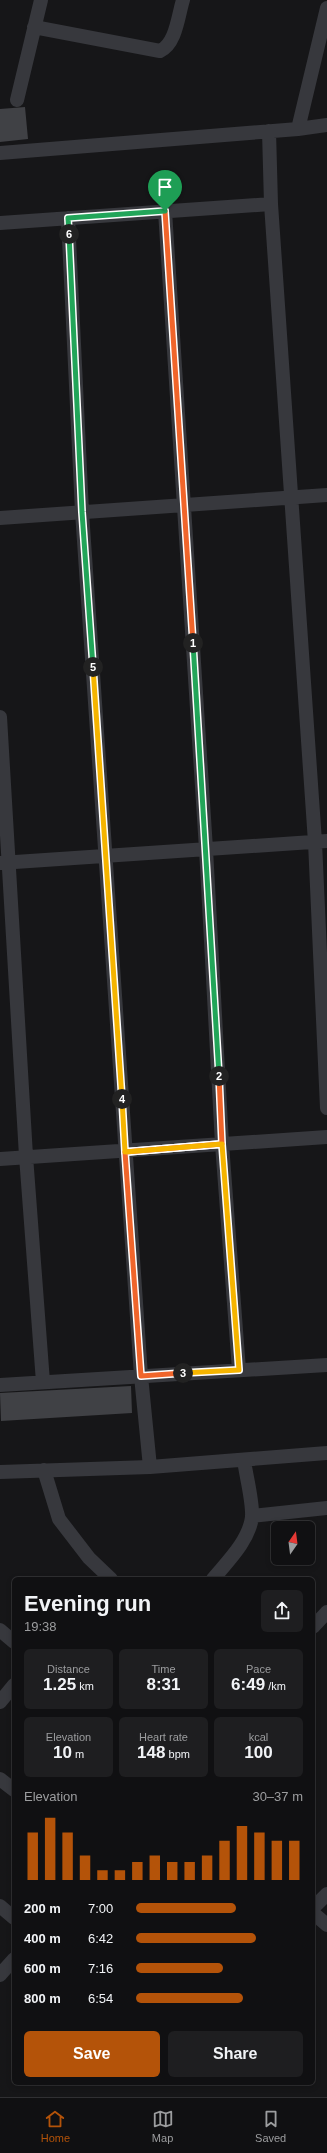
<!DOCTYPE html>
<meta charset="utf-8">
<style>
:root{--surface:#101012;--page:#1e1e20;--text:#f1f3f6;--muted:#9c9d9f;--line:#303032;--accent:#b45309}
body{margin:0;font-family:Helvetica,sans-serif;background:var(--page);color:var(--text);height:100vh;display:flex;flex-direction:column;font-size:15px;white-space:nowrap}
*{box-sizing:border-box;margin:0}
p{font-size:13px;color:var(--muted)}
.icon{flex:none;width:22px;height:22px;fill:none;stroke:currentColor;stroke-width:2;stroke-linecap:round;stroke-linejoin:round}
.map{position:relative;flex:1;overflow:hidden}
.sheet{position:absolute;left:12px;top:1577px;width:303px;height:508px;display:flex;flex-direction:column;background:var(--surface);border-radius:6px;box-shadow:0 2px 6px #0003,0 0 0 1px var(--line)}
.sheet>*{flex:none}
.needle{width:26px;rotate:14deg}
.controls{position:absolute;left:271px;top:1521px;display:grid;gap:8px}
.controls a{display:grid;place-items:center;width:44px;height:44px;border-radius:6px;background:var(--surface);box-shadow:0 2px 6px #0003,0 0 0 1px var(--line);font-size:20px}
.pin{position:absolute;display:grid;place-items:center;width:34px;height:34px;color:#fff;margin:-41px -17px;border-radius:50% 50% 50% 0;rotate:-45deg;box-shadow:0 0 4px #0007}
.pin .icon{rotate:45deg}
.km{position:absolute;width:20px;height:20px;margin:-10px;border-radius:50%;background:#222;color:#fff;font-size:11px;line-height:20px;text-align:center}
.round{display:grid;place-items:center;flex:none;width:42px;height:42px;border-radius:6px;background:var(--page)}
.head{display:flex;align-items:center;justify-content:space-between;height:68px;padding:0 12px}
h1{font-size:22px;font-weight:700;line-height:30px}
.figures{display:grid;grid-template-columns:repeat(3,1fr);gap:6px;height:68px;padding:4px 12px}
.figures div{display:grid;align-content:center;border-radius:6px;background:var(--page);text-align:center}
.figures b{font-size:17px;font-weight:700}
.figures small{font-size:11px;font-weight:400}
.figures p{font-size:11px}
.chart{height:112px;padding:8px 12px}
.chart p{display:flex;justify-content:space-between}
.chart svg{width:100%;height:72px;margin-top:4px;stroke:var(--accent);stroke-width:6}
.button{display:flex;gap:8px;margin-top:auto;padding:8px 12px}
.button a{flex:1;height:46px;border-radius:6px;background:var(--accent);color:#fff;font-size:16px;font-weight:700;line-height:46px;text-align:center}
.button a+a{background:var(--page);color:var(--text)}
ul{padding:0 12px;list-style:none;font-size:13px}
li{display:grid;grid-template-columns:64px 48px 1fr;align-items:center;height:30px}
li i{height:10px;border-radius:5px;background:var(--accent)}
.tabs{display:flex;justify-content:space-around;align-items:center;height:56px;border-top:1px solid var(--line);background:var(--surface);font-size:11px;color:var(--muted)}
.tabs a{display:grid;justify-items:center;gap:2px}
.tabs .active{color:var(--accent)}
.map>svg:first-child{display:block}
.building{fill:#404145}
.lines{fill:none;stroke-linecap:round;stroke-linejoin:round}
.minor{stroke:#37383d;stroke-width:14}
.split-1-casing{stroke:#fff;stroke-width:8}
.split-2-casing{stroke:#fff;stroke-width:8}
.split-3-casing{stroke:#fff;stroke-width:8}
.split-4-casing{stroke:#fff;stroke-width:8}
.split-5-casing{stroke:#fff;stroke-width:8}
.split-6-casing{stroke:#fff;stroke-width:8}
.split-7-casing{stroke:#fff;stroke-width:8}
.split-1{stroke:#f0652b;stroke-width:5}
.split-2{stroke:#22a559;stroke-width:5}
.split-3{stroke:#f0652b;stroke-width:5}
.split-4{stroke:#f5b400;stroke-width:5}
.split-5{stroke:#f5b400;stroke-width:5}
.split-6{stroke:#22a559;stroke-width:5}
.split-7{stroke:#22a559;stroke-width:5}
</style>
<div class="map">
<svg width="327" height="2097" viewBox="0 0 327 2097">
<rect width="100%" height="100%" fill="#161618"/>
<path class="building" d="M25 107 28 139 0 142V109Z
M131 1386 132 1413 1 1421 0 1393Z"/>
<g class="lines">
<path class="minor" d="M34 27 160 51C176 44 178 16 183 0
M17 100 41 0
M298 129 327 8
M269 131 271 204 315 842 327 1108
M0 153 298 129 327 125
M165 211 206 849 222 1144 239 1370
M68 218 82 512 141 1376 150 1467
M0 223 271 204
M0 518 327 495
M0 717 26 1156 43 1382
M0 863 327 841
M0 1159 327 1137
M0 1385 327 1365
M44 1470 59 1519 89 1558 111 1579
M0 1472 150 1467 327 1453
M252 1516 327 1508
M213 1579C227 1562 249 1541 252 1517 253 1501 246 1476 244 1460
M313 1627 327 1612
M0 1630 14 1642
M0 1702 14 1685
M0 1779 14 1790
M0 1906 14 1918
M313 1908 327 1894
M313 1913 327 1925
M0 1975 14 1959"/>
</g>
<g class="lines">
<g class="split-1-casing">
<path id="split-1" d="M165 211 193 643"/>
</g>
<g class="split-2-casing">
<path id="split-2" d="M193 643 219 1076"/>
</g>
<g class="split-3-casing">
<path id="split-3" d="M183 1373 141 1376 125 1152 222 1144 219 1076"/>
</g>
<g class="split-4-casing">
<path id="split-4" d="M122 1099 125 1152 222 1144 239 1370 183 1373"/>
</g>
<g class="split-5-casing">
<path id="split-5" d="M93 667 122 1099"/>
</g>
<g class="split-6-casing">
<path id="split-6" d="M69 234 82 512 93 667"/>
</g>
<g class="split-7-casing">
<path id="split-7" d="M69 234 68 218 165 211"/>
</g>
<use href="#split-1" class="split-1"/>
<use href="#split-2" class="split-2"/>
<use href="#split-3" class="split-3"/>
<use href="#split-4" class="split-4"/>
<use href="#split-5" class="split-5"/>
<use href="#split-6" class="split-6"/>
<use href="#split-7" class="split-7"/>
</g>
</svg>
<div class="controls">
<a><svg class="needle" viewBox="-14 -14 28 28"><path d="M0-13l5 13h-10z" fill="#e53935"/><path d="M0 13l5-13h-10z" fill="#9c9d9f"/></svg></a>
</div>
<div class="pin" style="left:165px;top:211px;background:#1e9e55"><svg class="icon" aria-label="arrive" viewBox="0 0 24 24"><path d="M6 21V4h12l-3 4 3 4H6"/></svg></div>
<b class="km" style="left:193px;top:643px">1</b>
<b class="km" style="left:219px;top:1076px">2</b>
<b class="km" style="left:183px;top:1373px">3</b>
<b class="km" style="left:122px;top:1099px">4</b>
<b class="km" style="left:93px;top:667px">5</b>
<b class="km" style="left:69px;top:234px">6</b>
<section class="sheet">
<div class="head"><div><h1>Evening run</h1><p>19:38</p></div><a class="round"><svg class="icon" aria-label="share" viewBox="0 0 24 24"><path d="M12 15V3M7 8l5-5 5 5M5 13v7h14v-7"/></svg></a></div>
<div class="figures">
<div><p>Distance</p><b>1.25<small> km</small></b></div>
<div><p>Time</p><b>8:31</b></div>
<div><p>Pace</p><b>6:49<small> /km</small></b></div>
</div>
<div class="figures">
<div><p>Elevation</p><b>10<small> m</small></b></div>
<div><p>Heart rate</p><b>148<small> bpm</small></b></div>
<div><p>kcal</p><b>100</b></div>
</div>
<div class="chart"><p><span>Elevation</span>30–37 m</p>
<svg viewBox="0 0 160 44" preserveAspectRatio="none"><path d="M5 44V15M15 44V6M25 44V15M35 44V29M45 44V38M55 44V38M65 44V33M75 44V29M85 44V33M95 44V33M105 44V29M115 44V20M125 44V11M135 44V15M145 44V20M155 44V20"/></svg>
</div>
<ul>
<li><b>200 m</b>7:00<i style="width:60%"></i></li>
<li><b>400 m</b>6:42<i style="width:72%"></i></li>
<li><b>600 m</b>7:16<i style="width:52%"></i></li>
<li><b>800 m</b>6:54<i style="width:64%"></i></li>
</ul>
<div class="button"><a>Save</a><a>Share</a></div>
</section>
</div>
<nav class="tabs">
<a class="active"><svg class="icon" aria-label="home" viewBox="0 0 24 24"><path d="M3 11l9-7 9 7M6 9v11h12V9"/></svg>Home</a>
<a><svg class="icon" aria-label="map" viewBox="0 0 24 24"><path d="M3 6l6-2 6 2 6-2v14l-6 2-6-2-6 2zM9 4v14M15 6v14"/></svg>Map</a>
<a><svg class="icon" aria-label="saved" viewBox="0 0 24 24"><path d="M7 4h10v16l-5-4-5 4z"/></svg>Saved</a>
</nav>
